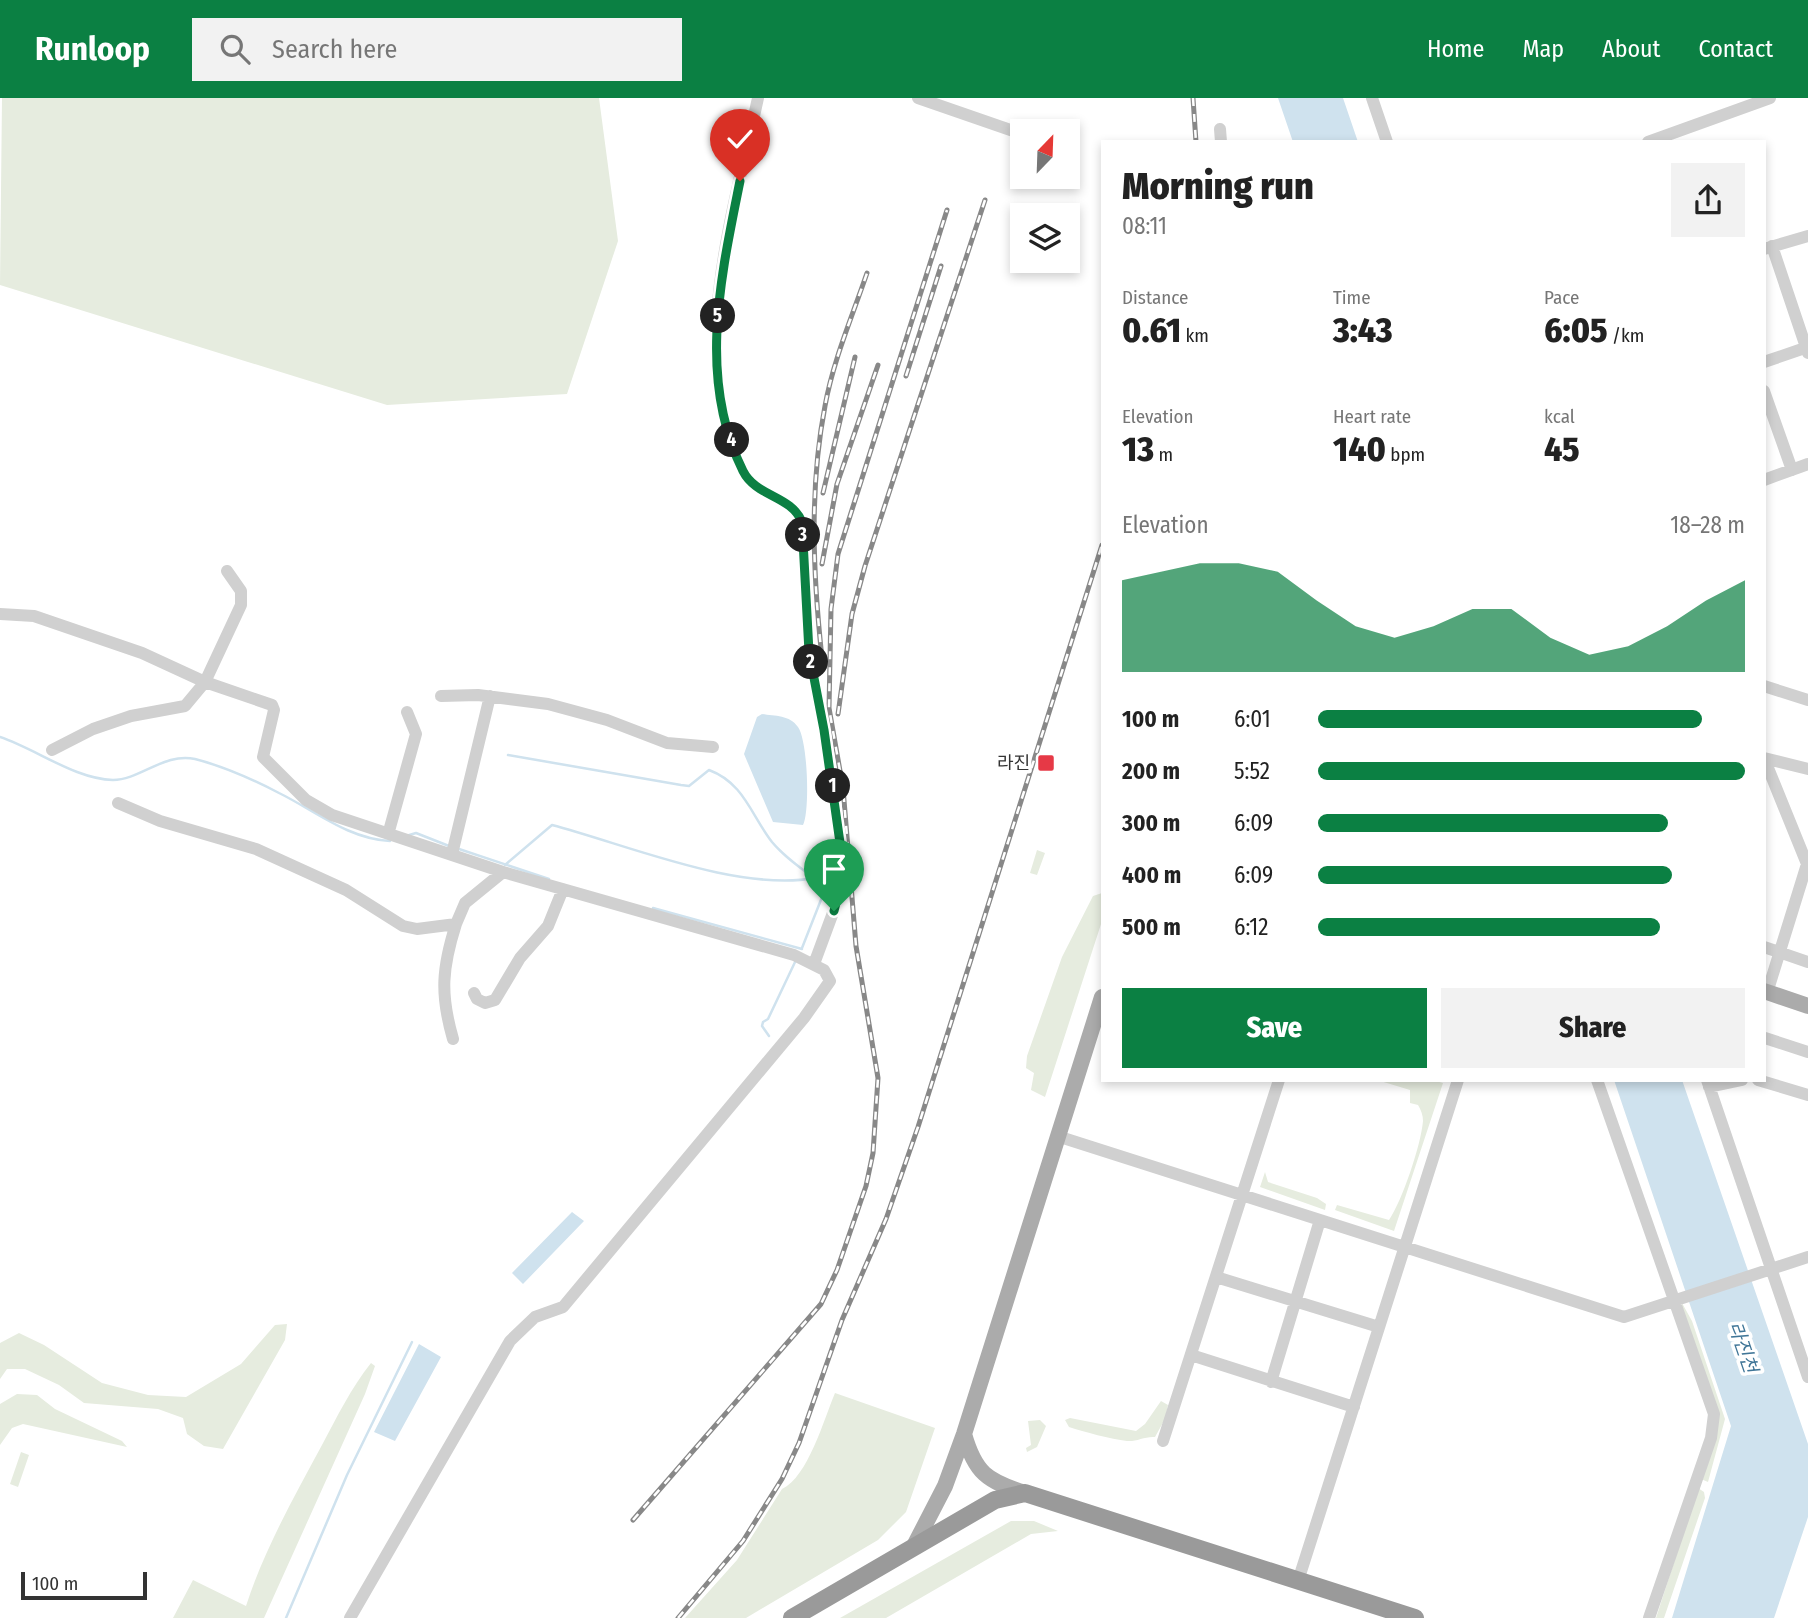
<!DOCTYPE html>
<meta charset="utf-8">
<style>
:root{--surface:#fff;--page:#f2f2f2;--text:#222;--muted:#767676;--accent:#0b8043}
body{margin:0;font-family:"Fira Sans Condensed","Noto Sans KR",sans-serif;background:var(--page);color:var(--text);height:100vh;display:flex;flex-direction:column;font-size:26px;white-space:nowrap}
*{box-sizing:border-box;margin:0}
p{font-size:23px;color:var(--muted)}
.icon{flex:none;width:38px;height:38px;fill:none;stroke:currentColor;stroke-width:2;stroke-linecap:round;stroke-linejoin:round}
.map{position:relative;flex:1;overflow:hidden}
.side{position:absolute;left:1101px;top:42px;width:665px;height:942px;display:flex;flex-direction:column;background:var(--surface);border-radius:0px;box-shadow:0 4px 10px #0003}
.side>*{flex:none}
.needle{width:46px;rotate:23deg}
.controls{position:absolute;left:1010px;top:21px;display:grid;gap:14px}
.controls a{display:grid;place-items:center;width:70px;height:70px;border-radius:0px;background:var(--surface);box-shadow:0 4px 10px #0003;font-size:35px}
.scale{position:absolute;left:21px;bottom:18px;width:126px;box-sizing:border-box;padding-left:7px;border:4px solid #333;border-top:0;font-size:19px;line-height:24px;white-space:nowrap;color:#333;-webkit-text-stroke:5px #fff;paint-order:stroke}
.pin{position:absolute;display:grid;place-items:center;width:60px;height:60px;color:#fff;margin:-72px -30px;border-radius:50% 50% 50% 0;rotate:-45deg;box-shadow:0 0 7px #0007}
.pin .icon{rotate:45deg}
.km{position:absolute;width:35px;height:35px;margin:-18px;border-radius:50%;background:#222;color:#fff;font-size:19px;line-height:35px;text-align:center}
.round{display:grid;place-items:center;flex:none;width:74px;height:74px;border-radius:0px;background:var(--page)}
.summary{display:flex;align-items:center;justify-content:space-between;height:119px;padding:0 21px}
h1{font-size:38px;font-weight:800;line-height:52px}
.stats{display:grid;grid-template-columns:repeat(3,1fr);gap:10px;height:119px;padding:7px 21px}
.stats div{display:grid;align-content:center}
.stats b{font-size:35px;font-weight:800}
.stats small{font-size:19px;font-weight:400}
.stats p{font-size:19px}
.chart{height:196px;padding:14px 21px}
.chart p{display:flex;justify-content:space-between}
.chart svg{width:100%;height:126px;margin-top:7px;fill:var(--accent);opacity:.7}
.cta{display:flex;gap:14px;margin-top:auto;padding:14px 21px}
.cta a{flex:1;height:80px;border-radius:0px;background:var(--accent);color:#fff;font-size:28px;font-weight:800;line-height:80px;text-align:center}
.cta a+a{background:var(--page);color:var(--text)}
ul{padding:0 21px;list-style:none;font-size:23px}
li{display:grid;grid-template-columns:112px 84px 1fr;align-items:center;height:52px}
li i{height:18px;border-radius:9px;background:var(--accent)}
header{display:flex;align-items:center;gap:42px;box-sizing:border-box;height:98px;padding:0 35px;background:var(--accent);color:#fff}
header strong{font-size:33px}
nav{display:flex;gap:38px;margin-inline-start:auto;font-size:24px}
.search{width:490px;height:63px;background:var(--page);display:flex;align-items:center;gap:18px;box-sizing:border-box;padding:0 24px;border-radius:0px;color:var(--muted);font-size:26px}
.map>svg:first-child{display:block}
.green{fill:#e6ecdf}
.water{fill:#cfe2ee}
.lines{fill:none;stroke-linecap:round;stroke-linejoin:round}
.stream{stroke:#cfe2ee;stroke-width:2.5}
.minor{stroke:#d0d0d0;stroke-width:12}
.major{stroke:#ababab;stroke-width:16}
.highway{stroke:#9a9a9a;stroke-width:18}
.rail-casing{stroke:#888;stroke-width:5}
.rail{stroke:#fff;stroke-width:2.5;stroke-dasharray:8;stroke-linecap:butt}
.route-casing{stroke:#fff;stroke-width:14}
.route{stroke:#0b8043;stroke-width:9}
.poi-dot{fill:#e63946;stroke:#fff;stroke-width:2.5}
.labels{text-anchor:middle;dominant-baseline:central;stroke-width:7;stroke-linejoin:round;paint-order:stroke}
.poi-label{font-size:18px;fill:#333;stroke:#fff;text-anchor:end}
.water-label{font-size:19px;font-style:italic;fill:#3f7597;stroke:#fff}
</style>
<header>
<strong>Runloop</strong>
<div class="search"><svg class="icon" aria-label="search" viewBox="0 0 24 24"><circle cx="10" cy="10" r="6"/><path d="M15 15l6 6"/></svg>Search here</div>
<nav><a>Home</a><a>Map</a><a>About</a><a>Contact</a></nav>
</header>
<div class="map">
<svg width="1808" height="1520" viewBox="0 0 1808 1520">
<rect width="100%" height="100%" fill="#fff"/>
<path class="green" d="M2 0H599L618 143 567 296 387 307 0 187Z
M1037 752 1045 755 1037 777 1030 775Z
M1102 795V823L1045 999 1031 992 1034 975 1026 970 1027 958 1062 859 1093 798Z
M1377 982H1432L1443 985 1394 1133 1335 1112 1337 1107 1389 1122C1402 1103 1421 1047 1423 1023 1423 1017 1421 1012 1418 1007L1410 1005V992Z
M1265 1074 1268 1084 1317 1100 1326 1106 1325 1112 1260 1089Z
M1682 1205 1692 1223 1725 1321 1708 1384 1701 1381 1717 1327 1680 1212Z
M287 1226 285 1242 223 1351 204 1348 187 1336 183 1320 158 1311 84 1305 59 1287 25 1271H7L0 1281V1245L19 1235 44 1247 102 1285 148 1297 186 1299 241 1266 275 1227Z
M371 1265 375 1268 365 1296 264 1520H173L193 1482 246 1508C264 1452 294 1399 322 1347 337 1319 351 1290 371 1265Z
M835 1295 935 1330 906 1414 878 1442 746 1520H685L737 1462 782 1391C808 1379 824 1321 835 1295Z
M17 1296 37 1297 55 1311 122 1343 127 1349 23 1326 12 1330 0 1347V1306Z
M1161 1303 1168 1307 1165 1321 1155 1339C1145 1338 1136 1344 1127 1343 1111 1341 1084 1334 1069 1329L1065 1322 1070 1320 1136 1333 1145 1326Z
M1040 1322 1046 1328 1037 1349 1027 1354 1026 1350 1031 1347 1028 1323Z
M21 1354 29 1357 18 1389 10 1386Z
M1698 1390 1704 1394 1705 1400 1664 1520H1656Z
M1011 1423H1034L1058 1433 1031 1436 886 1520H840Z"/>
<path class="water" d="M1278 0H1343L1358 44H1293Z
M762 616C775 618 790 617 798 629 808 643 810 714 803 727L773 724 744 656 757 619Z
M1614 982H1682L1808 1346V1419L1774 1520H1672L1731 1328Z
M572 1114 584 1123 523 1186 512 1175Z
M419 1246 441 1259 395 1343 374 1334Z"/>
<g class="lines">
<path class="stream" d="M0 639C38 652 75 681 113 682 140 682 165 654 195 661 222 668 254 682 279 695 314 712 348 741 390 743
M508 657 681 687 689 688 709 672C744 685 751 717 772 744 787 762 808 775 826 789L802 850
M406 738 416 735 449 748
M459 751 549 781
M505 767 552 727C628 747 738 794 815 780
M653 810 802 851
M769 938 762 928 763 924 768 921 796 862
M286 1520 347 1377 412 1244"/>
<path class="minor" d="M758 0C733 116 686 261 743 373 757 399 791 397 802 424L809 554 824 632 844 773 841 793 814 866
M918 0 1022 36
M1372 0 1387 44
M1220 31 1221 44
M1648 44 1770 0
M1068 48 1071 50
M1772 148 1808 255
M1764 151 1808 138
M1764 264 1808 249
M1764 293 1792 372
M1764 382 1808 366
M0 516 34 518 142 555 205 584 272 607 274 612 263 659 306 702 332 717 503 774 794 857 824 872 830 883 804 920 563 1209 535 1219 510 1243 350 1520
M1764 588 1808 602
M441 598 478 597 548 606 607 622 667 645 713 649
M52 652 93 631 131 618 185 608 205 584 241 507V493L227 473
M1764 660 1807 766 1767 895
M1764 660 1808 671
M118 705 160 723 256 751 346 792 403 828 417 831 456 826 465 805 503 774
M389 733 416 636 407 614
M452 756 490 598
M1764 849 1808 864
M474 895 477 901 485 905 495 902 520 860 548 828 563 791
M1765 940 1808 954
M453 941C440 896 442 870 456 826
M1597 982 1714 1316 1711 1340 1649 1520
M1707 982 1808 1279
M1758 982 1808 997
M1709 989 1742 982
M1057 1038 1624 1219 1808 1159
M1216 1179 1379 1229
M1191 1257 1354 1309
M1271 1284 1320 1122
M1163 1343 1279 982
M1298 1483 1458 982"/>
<path class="major" d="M1764 893 1808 908
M964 1336C975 1375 987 1383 1025 1395
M914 1448 945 1388 964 1336 1102 899"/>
<path class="highway" d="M792 1520 995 1402 1025 1395 1415 1520"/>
<g class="rail-casing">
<path id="rail" d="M1193 0 1196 44
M906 278 941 168
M823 395 855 259
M822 466 837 386 878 267
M822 560C813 477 809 391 825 308 833 263 852 219 867 175
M838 616 852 516 865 468 985 102
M633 1422 821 1206 837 1172 866 1088 873 1055 878 980 856 848 843 690 829 610 831 511 838 456 947 112
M678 1520 743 1443 782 1381 799 1345 842 1222 886 1121 918 1029 1102 447"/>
</g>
<use href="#rail" class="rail"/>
</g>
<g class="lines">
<g class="route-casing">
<path id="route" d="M740 83C721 178 697 281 743 373 756 399 791 397 802 424L809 554 824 632 844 773 834 813"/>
</g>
<use href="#route" class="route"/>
</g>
<rect class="poi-dot" x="1037" y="656" width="18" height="18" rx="3.5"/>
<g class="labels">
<g class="poi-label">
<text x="1030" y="665">라진</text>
</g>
<g class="water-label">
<text transform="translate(1743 1249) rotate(71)">라진천</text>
</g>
</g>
</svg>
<div class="controls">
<a><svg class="needle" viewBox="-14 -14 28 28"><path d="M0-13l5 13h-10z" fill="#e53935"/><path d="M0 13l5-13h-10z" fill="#767676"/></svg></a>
<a><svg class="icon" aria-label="layers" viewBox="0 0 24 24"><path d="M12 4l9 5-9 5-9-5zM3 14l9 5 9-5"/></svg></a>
</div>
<div class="scale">100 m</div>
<div class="pin" style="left:834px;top:813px;background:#1e9e55"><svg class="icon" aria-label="arrive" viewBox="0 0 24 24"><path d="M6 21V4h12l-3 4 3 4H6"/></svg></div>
<div class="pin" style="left:740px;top:83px;background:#d93025"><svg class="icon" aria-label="check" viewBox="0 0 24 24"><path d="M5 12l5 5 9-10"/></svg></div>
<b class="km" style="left:833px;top:688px">1</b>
<b class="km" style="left:811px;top:564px">2</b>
<b class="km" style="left:803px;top:437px">3</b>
<b class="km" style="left:732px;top:342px">4</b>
<b class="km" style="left:718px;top:218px">5</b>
<section class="side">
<div class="summary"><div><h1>Morning run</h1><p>08:11</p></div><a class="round"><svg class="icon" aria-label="share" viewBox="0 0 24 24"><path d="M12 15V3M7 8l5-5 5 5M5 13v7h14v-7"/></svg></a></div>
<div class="stats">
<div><p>Distance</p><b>0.61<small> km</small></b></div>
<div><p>Time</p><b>3:43</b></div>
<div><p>Pace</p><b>6:05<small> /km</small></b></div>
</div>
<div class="stats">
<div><p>Elevation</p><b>13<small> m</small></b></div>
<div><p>Heart rate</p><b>140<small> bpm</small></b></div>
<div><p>kcal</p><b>45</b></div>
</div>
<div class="chart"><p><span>Elevation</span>18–28 m</p>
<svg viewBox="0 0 160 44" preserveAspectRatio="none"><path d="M0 44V12L10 9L20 6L30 6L40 9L50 19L60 28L70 32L80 28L90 22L100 22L110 32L120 38L130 35L140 28L150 19L160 12V44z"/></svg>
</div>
<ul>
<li><b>100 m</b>6:01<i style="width:90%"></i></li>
<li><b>200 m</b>5:52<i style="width:100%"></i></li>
<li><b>300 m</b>6:09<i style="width:82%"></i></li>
<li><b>400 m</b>6:09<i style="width:83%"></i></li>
<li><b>500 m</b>6:12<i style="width:80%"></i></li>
</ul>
<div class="cta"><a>Save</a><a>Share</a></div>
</section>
</div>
